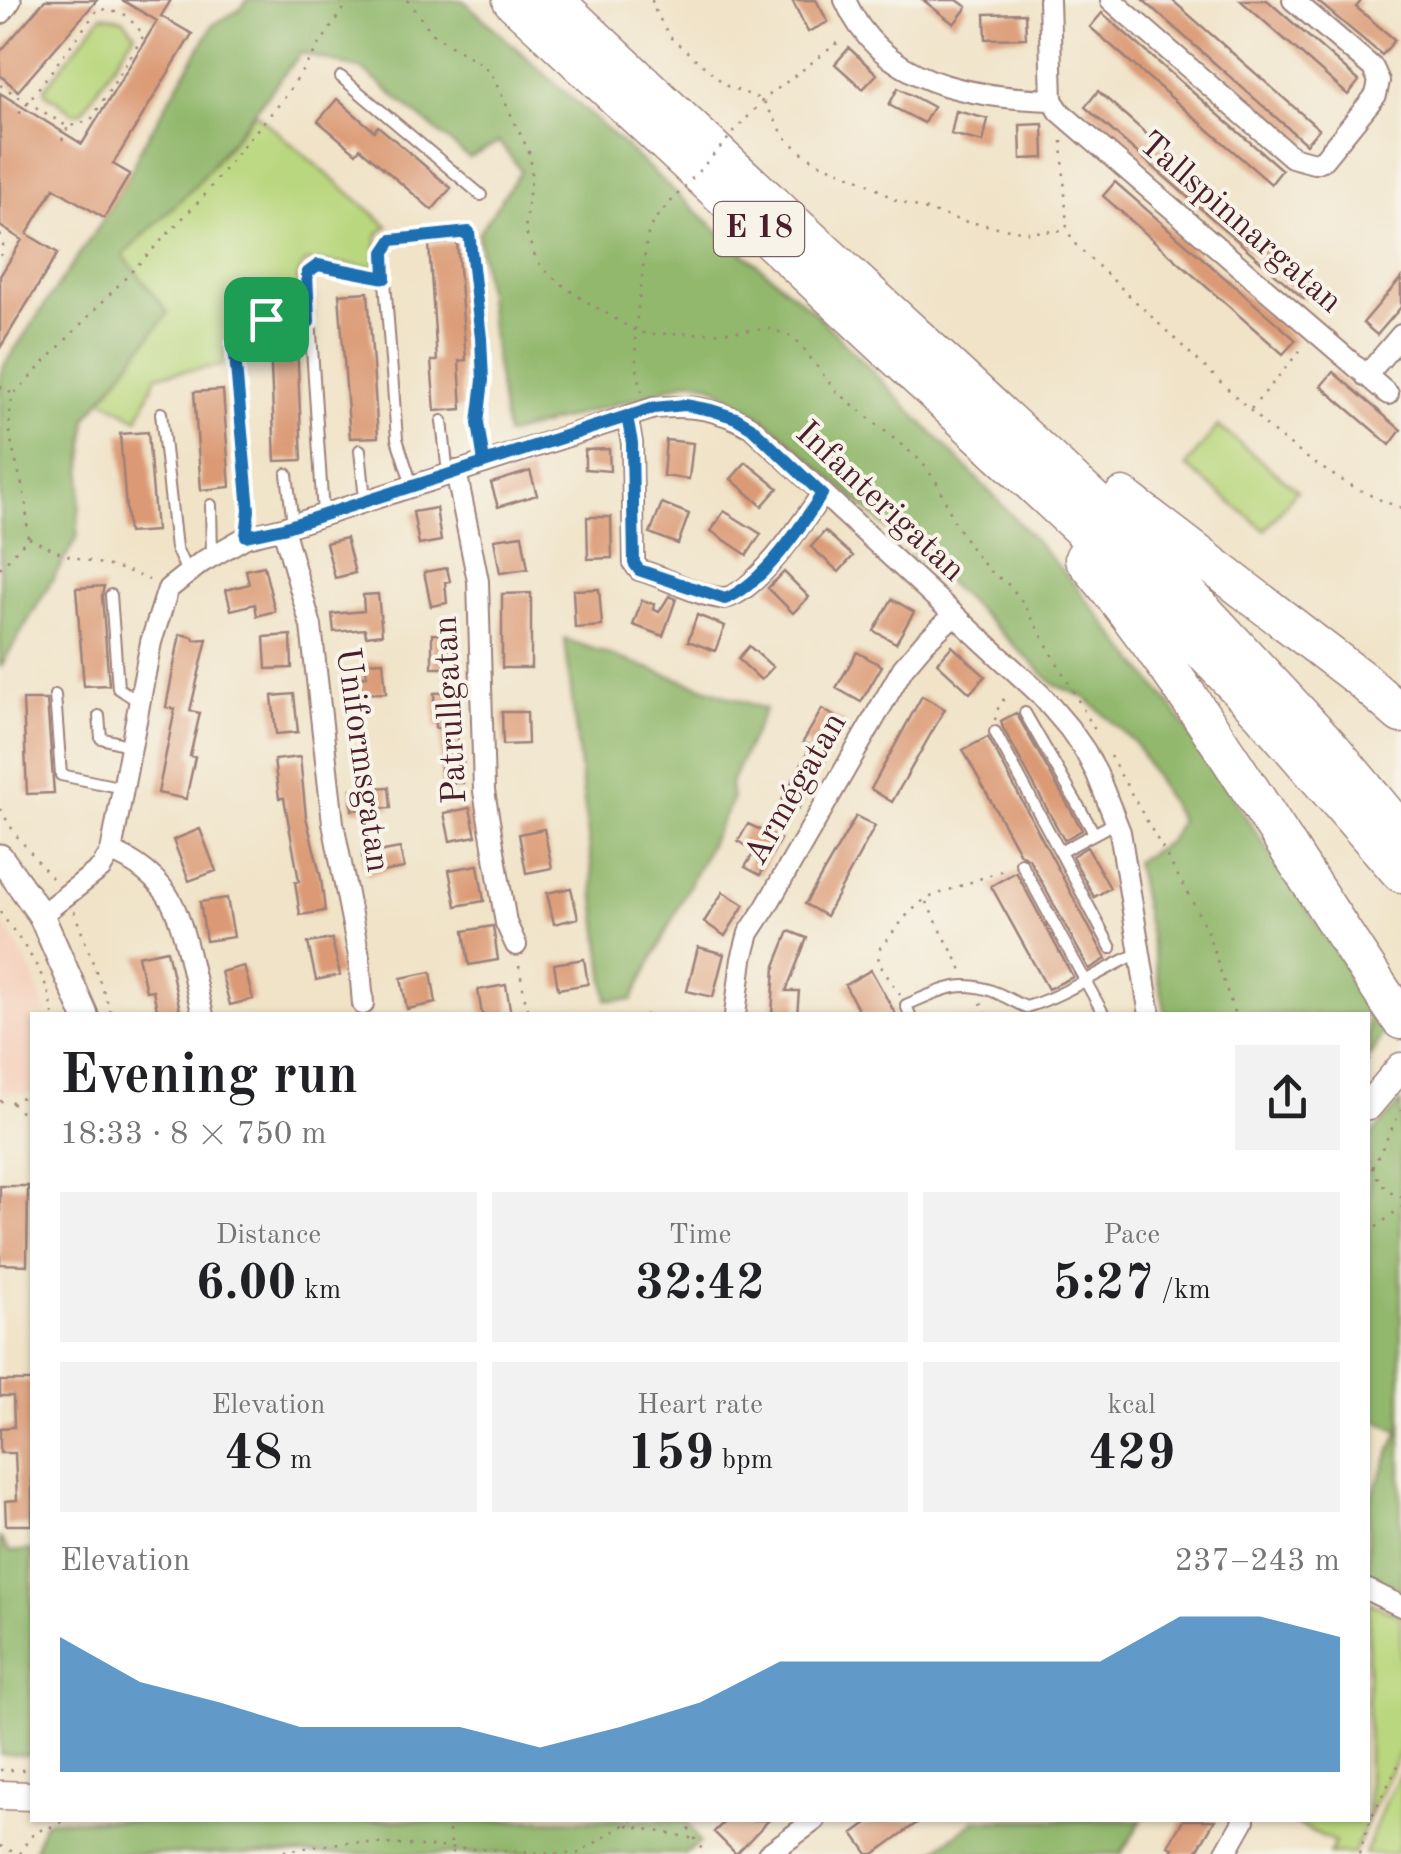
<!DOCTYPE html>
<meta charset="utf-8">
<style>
:root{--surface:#fff;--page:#f2f2f2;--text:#202124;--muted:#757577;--accent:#1f6fb2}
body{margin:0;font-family:"Old Standard TT",serif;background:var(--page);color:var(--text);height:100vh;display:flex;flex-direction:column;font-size:38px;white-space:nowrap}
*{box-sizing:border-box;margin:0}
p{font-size:32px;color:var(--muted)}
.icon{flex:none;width:55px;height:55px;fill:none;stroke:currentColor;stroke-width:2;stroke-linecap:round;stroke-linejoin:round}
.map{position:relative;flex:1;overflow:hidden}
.details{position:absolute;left:30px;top:1012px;width:1340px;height:810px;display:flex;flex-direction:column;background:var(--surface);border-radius:0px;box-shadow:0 2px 8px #0004}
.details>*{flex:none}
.pin{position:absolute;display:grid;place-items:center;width:85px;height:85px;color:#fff;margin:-42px;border-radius:20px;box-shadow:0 5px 15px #0006}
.round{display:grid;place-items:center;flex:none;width:105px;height:105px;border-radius:0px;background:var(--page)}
.head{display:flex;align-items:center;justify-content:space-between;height:170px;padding:0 30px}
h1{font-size:55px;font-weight:700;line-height:75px}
.stats{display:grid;grid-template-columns:repeat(3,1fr);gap:15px;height:170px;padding:10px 30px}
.stats div{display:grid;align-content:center;border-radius:0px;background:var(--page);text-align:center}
.stats b{font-size:50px;font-weight:700}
.stats small{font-size:28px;font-weight:400}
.stats p{font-size:28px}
.chart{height:280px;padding:20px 30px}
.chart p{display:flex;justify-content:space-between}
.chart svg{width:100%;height:180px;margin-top:10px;fill:var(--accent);opacity:.7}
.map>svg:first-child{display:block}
.built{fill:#f4d3c0}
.green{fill:#b9d77e;stroke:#827b54;stroke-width:2.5}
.forest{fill:#92b86d;stroke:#6e6c4c;stroke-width:2.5}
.building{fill:#db9a75}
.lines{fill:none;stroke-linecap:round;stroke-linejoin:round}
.service-casing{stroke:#9d817a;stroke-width:14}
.minor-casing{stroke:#9d817a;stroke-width:24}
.tertiary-casing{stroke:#9d817a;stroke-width:29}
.secondary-casing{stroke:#9d817a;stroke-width:31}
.motorway-casing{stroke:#9d817a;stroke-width:41}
.path{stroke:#9d817a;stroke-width:2.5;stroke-dasharray:2.5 8;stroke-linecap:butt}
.service{stroke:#fff;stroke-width:10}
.minor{stroke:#fff;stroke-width:20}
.tertiary{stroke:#fff;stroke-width:25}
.secondary{stroke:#fff;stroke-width:28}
.motorway{stroke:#fff;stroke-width:38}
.path-bridge{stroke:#9d817a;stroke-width:2.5;stroke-dasharray:2.5 8;stroke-linecap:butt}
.route-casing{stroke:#fff;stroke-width:20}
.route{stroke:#1f6fb2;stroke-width:12}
.labels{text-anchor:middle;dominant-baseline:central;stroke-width:8;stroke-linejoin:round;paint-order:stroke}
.shield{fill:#f7f3e8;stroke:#7e5f64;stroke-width:2.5}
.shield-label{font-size:32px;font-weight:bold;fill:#4a1f2b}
.street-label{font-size:35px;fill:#4a1f2b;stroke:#f7f3e8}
</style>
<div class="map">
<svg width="1401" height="1854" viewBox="0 0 1401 1854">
<rect width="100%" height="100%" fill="#f7f3e8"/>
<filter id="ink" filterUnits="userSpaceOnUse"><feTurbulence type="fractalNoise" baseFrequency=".01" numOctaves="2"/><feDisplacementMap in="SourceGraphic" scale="20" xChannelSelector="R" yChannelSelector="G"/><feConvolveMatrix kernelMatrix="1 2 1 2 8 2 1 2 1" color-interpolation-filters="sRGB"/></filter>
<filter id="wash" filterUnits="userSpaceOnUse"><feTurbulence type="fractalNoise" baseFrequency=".0048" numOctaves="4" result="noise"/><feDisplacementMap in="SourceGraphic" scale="40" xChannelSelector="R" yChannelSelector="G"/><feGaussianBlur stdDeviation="2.25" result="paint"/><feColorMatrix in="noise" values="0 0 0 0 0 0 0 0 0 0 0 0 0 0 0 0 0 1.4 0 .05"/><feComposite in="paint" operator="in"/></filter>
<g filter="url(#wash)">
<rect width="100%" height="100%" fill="#f0e3c8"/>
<path class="built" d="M0 918 32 971 46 1015H32V1093L30 1094 0 1092Z"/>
<path class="green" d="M102 15 123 19 135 33 82 112 73 113 46 93 45 88Z
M255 113 388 226 378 234 375 267 306 261 298 275 296 313H254L231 328 222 366 157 375 138 419 102 399 168 313 123 255 196 185Z
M1218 426 1297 490 1265 530 1186 466Z
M1368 1602 1401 1616V1750L1368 1818Z
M1401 1772V1840L1395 1854H1365L1385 1801Z
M1287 1820H1367L1354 1854H1329L1335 1842Z"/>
<path class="forest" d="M247 0H463L726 238 815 313 993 495 1072 581 1172 707 1387 1027 1368 1060V1015H1166L1135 862 1169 841 1180 821 1135 743 1086 698 1055 685 969 602 770 423 710 384 691 380 634 399 506 435 478 234 521 170 499 142 469 158 363 70 301 53 196 185 123 255 168 313 87 418 77 538 0 668V376L4 365 104 218 130 174 139 151 213 25 242 8Z
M565 639 765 709 730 785 732 800 632 1000H607Z
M1401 1102V1595L1368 1579V1505L1399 1431 1368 1416V1139Z
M0 1538 9 1552 32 1550V1755H0Z
M50 1820H686L700 1843 683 1854H33L43 1824Z
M976 1820H1142L1121 1854H930Z"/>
<g id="blocks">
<path class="building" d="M45 0H97L18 91 0 75V52Z
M122 0H171L161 16 192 34 113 164 130 174 104 218 54 188 27 234 58 253 0 348V276L22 240 0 226V93L82 144 157 21Z
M792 0H816L828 22 808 32Z
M923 0H957L967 7 954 24Z
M1143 0H1172L1319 129 1306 144Z
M1240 0H1267L1359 81 1348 95Z
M1316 0H1362L1356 7 1395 40 1382 55Z
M1025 13 1026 38 986 39 985 14Z
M1102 13 1282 170 1271 184 1090 27Z
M849 48 877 74 863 89 835 64Z
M898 88 933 107 924 123 889 105Z
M1098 91 1317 285 1304 299 1085 107Z
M337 99 374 131 378 126 451 188 432 210 360 148 356 153 318 121Z
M956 111 988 119 983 142 951 134Z
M1043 124 1044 158 1021 159 1020 125Z
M1115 182 1296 340 1283 354 1103 196Z
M457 242 466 360 459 361 462 409 435 411 431 361H437L429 245Z
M1401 278V307L1377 335 1363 323Z
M368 292 378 437 350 438 339 294Z
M297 342 302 460 275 461 270 343Z
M1333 372 1401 430 1390 445 1321 386Z
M223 390 230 487 201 490 194 392Z
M148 432 156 531 128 533 120 434Z
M666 440 693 443 689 479 663 476Z
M609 449 610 471 585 469V450Z
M746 462 778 488 762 506 731 479Z
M530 471 537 495 498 507 491 483Z
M662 503 689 514 678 544 650 533Z
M436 508 441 541 419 545 413 512Z
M724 511 761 534 747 555 711 531Z
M587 517H611L612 558 588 559Z
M825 531 853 556 839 572 811 547Z
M522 535 528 569 500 573 494 539Z
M346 538 355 573 335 578 326 543Z
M264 566 275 611 257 616 255 604 231 610 226 590 249 584 246 570Z
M447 568 450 581 445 582 447 603 431 606 424 572Z
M784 572 809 597 793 613 768 588Z
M104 586 102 596 109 685 84 686 76 588Z
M599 589 602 626 575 628 573 590Z
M531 593V668H502V594Z
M378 594 382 634 366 636 365 629 334 632 332 614 364 611 363 595Z
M669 596 676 599 663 636 633 625 642 600 654 604 653 609 659 612Z
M892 599 914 612 896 643 874 631Z
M697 615 725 626 715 651 688 641Z
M180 634 193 637 194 640 207 639 190 711 200 713 190 756 195 757 186 799 158 793 175 709 166 707Z
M432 634 456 635 455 668H432Z
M291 635 292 668 266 669 264 637Z
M749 646 773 667 761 680 738 659Z
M952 646 985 676 970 693 937 663Z
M857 652 882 666 861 702 836 688Z
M383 661 386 693 342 694 341 678 367 676 365 662Z
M456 692 458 751H463V783H441V728H435L434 693Z
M294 694 298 732 276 734 272 696Z
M922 696 945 709 892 802 871 789Z
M23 700H47L54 793 27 794Z
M822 709 846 723 798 809 782 800 811 746 803 742Z
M502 712H527L528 744 503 745Z
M1016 713 1082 830 1064 840 1003 728 1001 721Z
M988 737 1106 959 1089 969 1029 859 1020 854 963 750Z
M300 757 306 817 321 878 325 911 300 915 295 882 299 881 284 798H279L274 760Z
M389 787 391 808 352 810 351 789Z
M470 808 476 836 450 841 444 813Z
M856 816 875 826 826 916 805 904Z
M748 824 780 839 760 875 745 867 755 851 738 841Z
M200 829 216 871 189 881 173 840Z
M544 829 552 868 526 873 519 834Z
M1087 847 1110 888 1094 897 1072 856Z
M400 848 404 868 366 875 362 855Z
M478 865 484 901 456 906 449 870Z
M1016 872 1073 977 1048 989 991 886Z
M571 888 578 918 554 924 547 893Z
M723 892 744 905 725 936 704 922Z
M227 898 234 937 206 941 200 902Z
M493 926 498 960 469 965 464 931Z
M789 931 807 938 786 991H799L797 1015H772L775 967 777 968 775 966Z
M332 939 340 975 316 980 308 943Z
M698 947 724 954 713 997 687 991Z
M167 950 181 1015H158L153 990 146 991 138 956Z
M584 959 588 984 558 989 554 964Z
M244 966 253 999 230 1005 221 972Z
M871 970 896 1015H861L845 985Z
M431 972 436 1003 407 1009 401 978Z
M506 985 511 1015H482L478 990Z
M0 1186H28L27 1265 0 1264Z
M0 1381H32V1525H6L5 1501 17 1500 15 1453H0V1428L14 1427 13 1396H0Z
M726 1820H769L736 1854 714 1832Z
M871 1820H921L874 1854H868L853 1833Z
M1183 1820H1215L1195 1854H1170L1173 1848 1168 1846Z"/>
</g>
</g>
<g filter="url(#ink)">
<use href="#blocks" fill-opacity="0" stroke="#9d817a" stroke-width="2.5"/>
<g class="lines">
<g class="service-casing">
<path id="service" d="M341 77 481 195
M161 413 176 548 187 572
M442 421 448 474
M360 450 365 500
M287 474 293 524
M412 485 397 439 384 268V252L393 240 469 232 481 338 483 380 478 423 485 462
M211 505 212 556
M323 514 307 273 318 265 385 278
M246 536 249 510 234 344C261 313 272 319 309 322
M111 595 118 688 138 701
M55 695 61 775 123 788
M1025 713 1094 833
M99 716 101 738 131 746
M995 732 1060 852
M1021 863 1104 1015
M1111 948 1060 852 1116 822
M910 1015 906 1005C939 991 962 977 997 993 1007 997 1015 1003 1026 1007 1066 995 1101 970 1139 953"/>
</g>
<g class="minor-casing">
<path id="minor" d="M845 0C882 85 971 97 1052 100
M1049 0 1052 100
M1111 0 1292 157 1314 163 1323 160 1376 95 1379 81 1373 68 1293 0
M1052 100 1060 112 1388 394
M1366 376 1401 335
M627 417 632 443 634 563 639 570C666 577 692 594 721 598 751 601 806 518 822 494
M456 471 478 581 484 791 506 923 516 945
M283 528 311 626 333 823 359 956 363 1004
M111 852C134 860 160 880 171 901 186 929 194 983 203 1015
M41 915 101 868 111 852 151 642 168 589 202 562 246 537 283 528 654 408C691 405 717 408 751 427L1040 694 1069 728 1085 751 1097 774 1120 832 1150 1015
M735 1015 742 959 749 933 766 907 903 668 925 642 954 615
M1368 1590 1401 1606
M768 1854 815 1820
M1225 1854 1244 1820"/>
</g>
<g class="tertiary-casing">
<path id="tertiary" d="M0 11 8 0
M0 857 41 915 85 1015"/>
</g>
<g class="secondary-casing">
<path id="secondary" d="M1368 1106 1401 1067
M0 1795 32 1796"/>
</g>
<g class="motorway-casing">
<path id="motorway" d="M512 0 1116 561 1262 713 1401 873
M554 0 733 168 1145 548 1331 748 1401 832
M1123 497 1362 680 1401 714
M1084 558C1203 702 1296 867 1401 1020"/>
</g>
<path class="path" d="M407 0 433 34 483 65 492 75 529 152 532 168 525 230 537 261 550 275 576 295 635 331 648 334 707 333 770 329 791 336 799 343 835 390 921 461 937 483 956 525 973 551 988 569 1010 586 1024 604 1096 732
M652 0 653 7 670 37 727 86 763 100 785 137 804 154 819 163 862 180 895 200 962 221 1027 232 1066 231
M0 85 68 127 91 120 144 35 126 15 99 8 28 102 19 114
M747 118 763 100 844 38
M62 140 68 127
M1062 141 1067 230 1076 245 1271 430C1311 463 1352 490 1401 508
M0 234 4 249 0 256
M0 386 11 393
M642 392 636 364 635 331 647 237 653 221 677 195
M1251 409 1304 346
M29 538 63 554 128 571 149 580
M0 568 28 538C27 527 27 516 26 505 20 465 2 437 13 395L203 197 246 142 283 100 349 0
M995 720 999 705 1009 693
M1110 756 1191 899 1208 933 1235 1015
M0 809 16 835 53 879
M926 902 962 970
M74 911 112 1015
M0 912C22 943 49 975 53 1015
M519 966 528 1015
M900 995 878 962 880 948 908 914 925 899 1006 869
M981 1003 987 1015
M645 1015H670
M1368 1059 1371 1061
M0 1101 11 1102 32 1093
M12 1103 32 1124
M1372 1167C1379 1181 1386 1193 1401 1197
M1368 1177 1401 1110
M1368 1234 1401 1207
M0 1770H32
M447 1820 453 1854
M683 1820 705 1854
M627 1825 695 1839
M0 1846 18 1854
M20 1854C37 1821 41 1835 66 1820
M263 1854 346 1842 572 1854
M577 1854 632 1820
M1359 1854 1372 1816 1401 1760"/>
<use href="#service" class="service"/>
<use href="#minor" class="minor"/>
<use href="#tertiary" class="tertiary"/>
<use href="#secondary" class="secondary"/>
<use href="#motorway" class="motorway"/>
<path class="path-bridge" d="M677 195 747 118"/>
</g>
</g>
<g class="lines" filter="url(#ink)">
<g class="route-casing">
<path id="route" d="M266 319 247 329 234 344 249 510 246 536 283 528 654 408 685 405 711 410 736 418 751 427 822 494C800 528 763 584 725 599L639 570 634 563 632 443 627 416 484 462 478 423 483 380 481 338 469 232 392 240 384 252 385 278 318 265 307 273 309 322 266 319"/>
</g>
<use href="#route" class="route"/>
</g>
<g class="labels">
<rect class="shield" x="714" y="202" width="90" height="54" rx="8"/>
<g class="shield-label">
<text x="759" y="229">E 18</text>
</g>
<g class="street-label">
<text transform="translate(1240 223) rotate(41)">Tallspinnargatan</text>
<text transform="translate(880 502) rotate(43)">Infanterigatan</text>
<text transform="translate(451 710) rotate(-93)">Patrullgatan</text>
<text transform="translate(362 760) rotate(82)">Uniformsgatan</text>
<text transform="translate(796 789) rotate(-60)">Armégatan</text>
</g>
</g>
</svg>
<div class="pin" style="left:266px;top:319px;background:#1e9e55"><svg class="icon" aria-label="arrive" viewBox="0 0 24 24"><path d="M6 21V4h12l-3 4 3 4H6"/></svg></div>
<section class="details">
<div class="head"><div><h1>Evening run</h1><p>18:33 · 8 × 750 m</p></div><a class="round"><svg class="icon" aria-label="share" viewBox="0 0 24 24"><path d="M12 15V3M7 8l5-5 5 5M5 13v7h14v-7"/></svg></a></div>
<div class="stats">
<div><p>Distance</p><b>6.00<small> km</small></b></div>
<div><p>Time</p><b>32:42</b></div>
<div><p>Pace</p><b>5:27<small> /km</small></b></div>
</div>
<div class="stats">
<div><p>Elevation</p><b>48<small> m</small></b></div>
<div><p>Heart rate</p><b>159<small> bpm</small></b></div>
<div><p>kcal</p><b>429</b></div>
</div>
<div class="chart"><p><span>Elevation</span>237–243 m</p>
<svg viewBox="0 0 160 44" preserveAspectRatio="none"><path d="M0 44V11L10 22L20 27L30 33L40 33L50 33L60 38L70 33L80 27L90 17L100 17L110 17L120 17L130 17L140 6L150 6L160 11V44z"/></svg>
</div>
</section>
</div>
